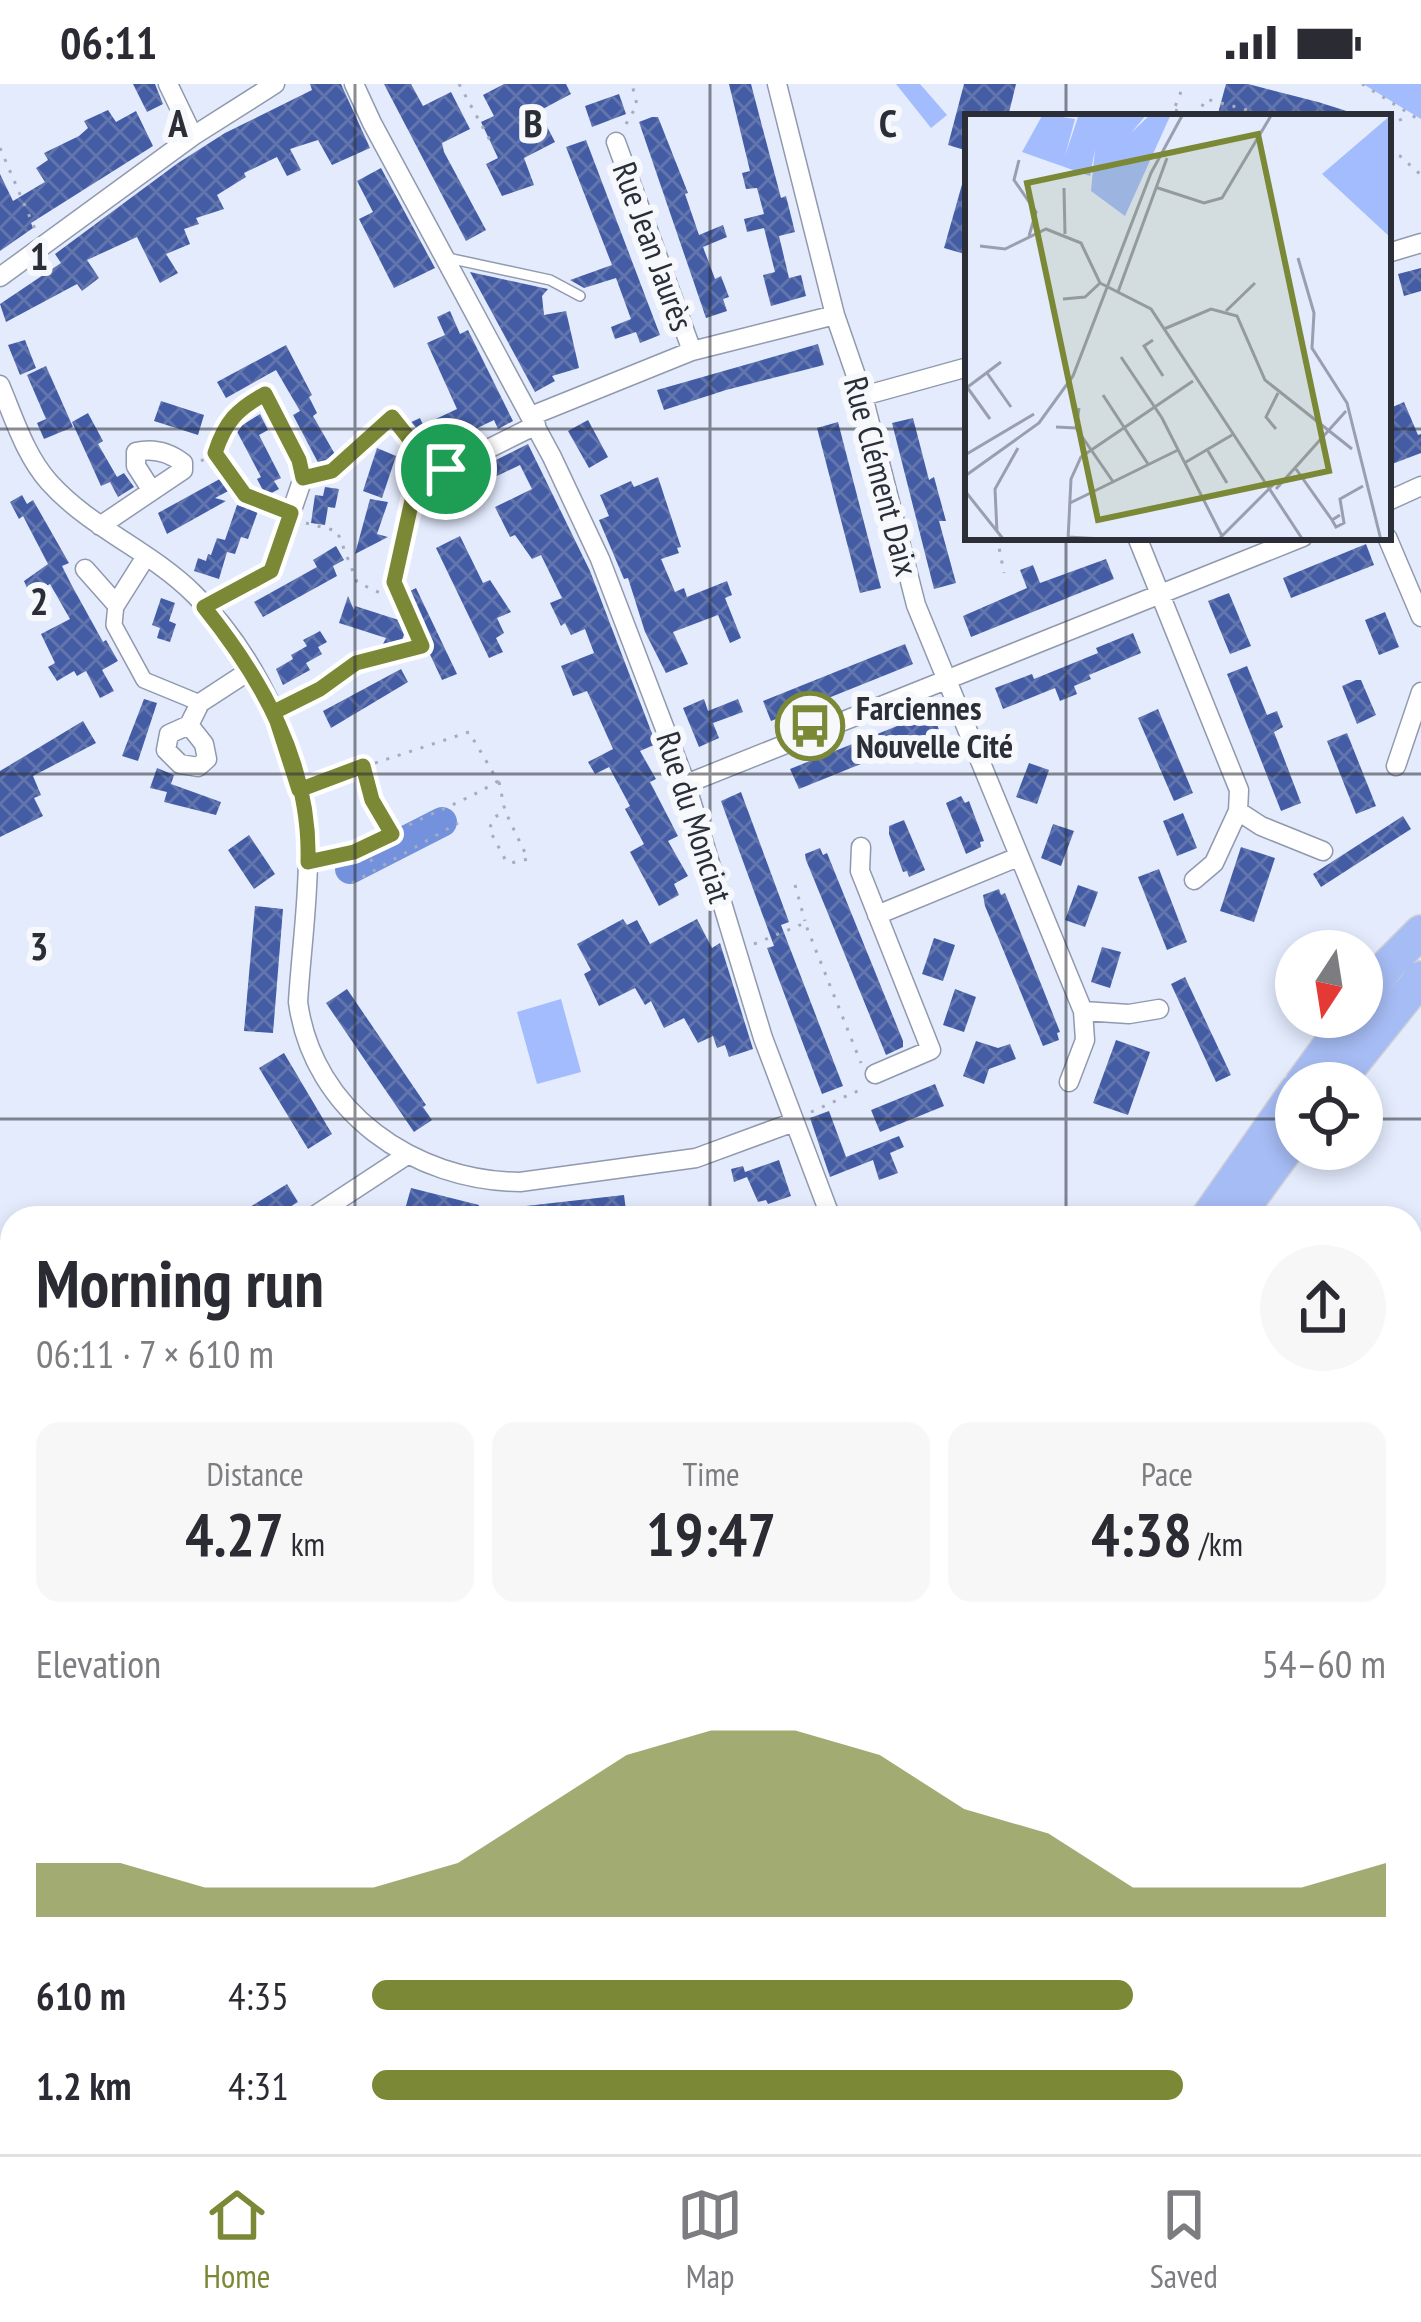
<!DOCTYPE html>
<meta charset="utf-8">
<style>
:root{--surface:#fff;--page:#f7f7f7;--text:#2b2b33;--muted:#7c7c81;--line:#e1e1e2;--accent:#7b8836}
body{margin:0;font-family:"PT Sans Narrow",sans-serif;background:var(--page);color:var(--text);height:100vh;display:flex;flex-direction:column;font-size:45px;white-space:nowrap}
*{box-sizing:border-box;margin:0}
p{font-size:39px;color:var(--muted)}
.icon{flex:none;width:66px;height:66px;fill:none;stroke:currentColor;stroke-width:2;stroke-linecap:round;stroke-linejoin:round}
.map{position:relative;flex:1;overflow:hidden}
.side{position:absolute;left:0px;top:1122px;width:1422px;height:948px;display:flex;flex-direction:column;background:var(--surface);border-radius:36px 36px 0 0;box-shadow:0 6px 18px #0003}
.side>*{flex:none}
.needle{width:78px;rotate:192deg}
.tools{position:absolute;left:1275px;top:846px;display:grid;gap:24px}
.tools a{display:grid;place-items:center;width:108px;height:108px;border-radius:50%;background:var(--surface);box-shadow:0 6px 18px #0003;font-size:60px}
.pin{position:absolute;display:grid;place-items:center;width:102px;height:102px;color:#fff;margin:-51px;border:6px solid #fff;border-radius:50%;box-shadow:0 3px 12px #0007}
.round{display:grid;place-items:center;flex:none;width:126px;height:126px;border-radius:63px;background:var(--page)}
.summary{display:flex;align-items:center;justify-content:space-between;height:204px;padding:0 36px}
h1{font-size:66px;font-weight:600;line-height:90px}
.stats{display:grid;grid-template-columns:repeat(3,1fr);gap:18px;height:204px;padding:12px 36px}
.stats div{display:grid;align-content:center;border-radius:24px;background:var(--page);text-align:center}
.stats b{font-size:60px;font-weight:600}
.stats small{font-size:33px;font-weight:400}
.stats p{font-size:33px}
.chart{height:336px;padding:24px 36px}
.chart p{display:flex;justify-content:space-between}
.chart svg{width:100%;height:216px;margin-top:12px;fill:var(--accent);opacity:.7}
ul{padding:0 36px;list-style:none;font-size:39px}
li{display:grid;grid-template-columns:192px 144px 1fr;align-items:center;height:90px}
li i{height:30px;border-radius:15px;background:var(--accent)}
.status{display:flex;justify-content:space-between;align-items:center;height:84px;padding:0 60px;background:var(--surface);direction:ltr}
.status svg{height:33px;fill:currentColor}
.menu{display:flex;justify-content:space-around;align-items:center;height:168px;border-top:3px solid var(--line);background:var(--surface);font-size:33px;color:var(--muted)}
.menu a{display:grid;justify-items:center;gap:6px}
.menu .selected{color:var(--accent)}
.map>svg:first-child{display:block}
.industrial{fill:url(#industrial-furrows)}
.grass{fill:#a2bcfe}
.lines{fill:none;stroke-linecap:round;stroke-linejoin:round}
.river{stroke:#7391dd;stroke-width:30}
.building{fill:url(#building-cross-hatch)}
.service-casing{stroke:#9099ae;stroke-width:12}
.pedestrian-casing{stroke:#9099ae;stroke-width:18}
.minor-casing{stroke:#9099ae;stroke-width:21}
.trunk-casing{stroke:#d0d1d3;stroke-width:36}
.path{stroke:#a5acbb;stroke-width:3;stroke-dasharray:3 9;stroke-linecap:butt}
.service{stroke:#fff;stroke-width:9}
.pedestrian{stroke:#fff;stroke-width:15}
.minor{stroke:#fff;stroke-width:18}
.trunk{stroke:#a6bcf4;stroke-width:33}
.route-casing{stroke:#fff;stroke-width:24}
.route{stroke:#7b8836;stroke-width:15}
.grid{fill:none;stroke:#2b2e37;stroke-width:3;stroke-opacity:0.55}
.labels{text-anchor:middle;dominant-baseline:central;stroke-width:12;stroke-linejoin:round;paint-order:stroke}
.street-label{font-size:33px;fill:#2b2e37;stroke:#f6f8fc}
.poi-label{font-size:33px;font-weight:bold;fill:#2b2e37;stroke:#f6f8fc;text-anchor:start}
.inset-road{fill:none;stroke:#999fae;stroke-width:3}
.view{fill:#7b8836;fill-opacity:0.15;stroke:#7b8836;stroke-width:6}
.inset-edge{fill:none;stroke:#2b2e37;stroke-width:6}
.grid-label{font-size:39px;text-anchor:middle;font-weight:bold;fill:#2b2e37;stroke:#f6f8fc;stroke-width:12;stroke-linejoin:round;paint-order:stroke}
</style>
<div class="status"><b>06:11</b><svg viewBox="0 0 49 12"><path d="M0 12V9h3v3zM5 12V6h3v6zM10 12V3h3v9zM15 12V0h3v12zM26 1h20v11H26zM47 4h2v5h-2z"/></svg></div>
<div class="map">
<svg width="1421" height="2070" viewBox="0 0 1421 2070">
<defs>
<pattern id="industrial-furrows" width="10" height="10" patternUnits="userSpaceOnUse" patternTransform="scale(3)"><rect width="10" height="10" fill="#d6dff7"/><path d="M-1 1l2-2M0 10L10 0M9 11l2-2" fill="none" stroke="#b8c0d4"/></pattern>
<pattern id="building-cross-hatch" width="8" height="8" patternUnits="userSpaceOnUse" patternTransform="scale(3)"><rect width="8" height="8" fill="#435ca4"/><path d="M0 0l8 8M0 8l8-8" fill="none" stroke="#6275ac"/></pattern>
</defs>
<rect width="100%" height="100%" fill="#e3ebfd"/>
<path class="industrial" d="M12 1742V2058H572L563 2070H0V1746Z"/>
<path class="grass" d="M896 0H920L947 31 931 44Z
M1363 0H1421V35Z
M561 915 581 988 537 1000 517 928Z
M1410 1320 1421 1322V1437L1410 1418Z
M680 2058H1014L1010 2070H671Z"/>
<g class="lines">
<path class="river" d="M350 785 442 738"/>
</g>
<path class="building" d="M133 0H155L163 20 147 28Z
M310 0H341L370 64 332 81 318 56 290 65 301 86 287 92 277 73 244 89 246 93 217 111 224 125 196 134 199 140 184 145 190 160 166 170 178 189 160 199 137 153 87 176 99 194 82 207 77 200 6 238 0 220 61 179 55 170 178 79 225 49 312 6Z
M384 0H411L423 22 451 8 470 45 442 59 444 68 486 146 466 157Z
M504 0H566L571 10 539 27 555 58 524 74 534 101 502 112 486 80 498 74 481 38 494 32 483 11Z
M729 0H751L781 114 786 112 795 148 779 152 789 194 801 191 806 212 771 222 763 191 775 188 764 144 747 148 744 135 764 130 757 104 746 105 742 89 750 87Z
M964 0H1016L1008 33H968V67L948 61Z
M1226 0H1248L1318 18 1353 29 1352 33H1217Z
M619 10 626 30 592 43 585 22Z
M108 26 116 38 136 27 153 62 31 139 33 144 0 167V90L13 117 33 105 45 98 36 84 48 76 44 69 79 52 88 44 84 37Z
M652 33H658L688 109 685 110 699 151 723 141 727 153 703 163 715 195 721 192 729 213 723 215 727 227 706 234 639 38Z
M586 56 660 251 640 259 636 248 615 255 611 243 631 235 616 194 584 204 570 196 612 181 566 63Z
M381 84 435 184 394 204 359 135 373 128 357 97Z
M963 97 968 98V171L944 164Z
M1421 184V207L1404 212 1398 190Z
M470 188 548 205 542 212 544 231 566 227 579 284 552 292 555 297 535 308Z
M450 227 460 250 468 246 513 337 498 345 494 336 459 353 457 350 451 353 447 346 429 354 426 347 410 355 403 342 420 334 423 341 457 325 427 259 445 251 437 233Z
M25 256 36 284 20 291 8 261Z
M818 260 824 281 726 306 664 326 657 306Z
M286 261 312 311 309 313 317 329 313 332 340 379 323 388 293 331 300 327 276 286 226 314 217 298Z
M46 282 73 343 44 355 37 339 46 335 27 291Z
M161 317 204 331 198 351 154 337Z
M1404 318 1418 351 1421 350V369L1392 380 1388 370V325Z
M88 329 103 357 98 360 117 393 124 389 134 403 118 413 110 398 101 402 72 338Z
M260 330 268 346 259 351 281 394 274 397 279 405 266 412 257 395 261 393 233 340 241 342Z
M913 334 929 396 934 393 946 437H939L956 499 934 505 892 339Z
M588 336 608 373 589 384 568 347Z
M838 338 881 504 860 509 817 344Z
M528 360 590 487 656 660 640 667 656 695 650 698 678 752 668 757 688 792 674 800 679 811 659 822 630 768 644 760 625 725 630 722 609 683 595 690 588 678 613 665 587 607 573 612 561 582 594 569 585 545 571 551 565 539 561 542 550 519 562 514 541 471 532 475 515 451 510 453 495 423 532 405 520 381 484 398 476 386Z
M377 364 396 372 382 414 363 407Z
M473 390 484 408 442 429 433 410Z
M227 391 234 404 215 414 226 417 167 450 158 429Z
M658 393 681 463 677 464 679 469 661 475 675 508 684 504 687 513 727 497 732 511 725 514 741 554 730 559 718 531 673 548 688 580 666 589 645 548 628 494 624 495 599 436 609 432 600 411 631 397 634 403Z
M325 403 339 405 335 424 328 423 325 441 311 439 315 411 323 412Z
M22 411 27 420 33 416 69 479 62 482 71 500 103 558 106 556 118 577 102 586 114 607 100 614 86 587 77 592 74 587 57 597 48 583 55 579 41 550 70 535 50 500 30 511 24 497 48 480 23 432 19 435 10 418Z
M370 415 388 418 377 450 388 453 355 470Z
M237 421 258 427 248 455 241 453 235 470 227 468 219 495 194 487 198 474 206 477 208 470 211 471 217 454 225 456Z
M460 452 483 499 490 496 511 528 497 534 504 549 496 554 503 568 489 574 436 464Z
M1366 460 1374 481 1291 514 1283 494Z
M336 462 344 476 333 482 337 492 263 533 254 518 317 483 313 476Z
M1106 475 1114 495 971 553 963 532 1027 504 1020 486 1033 481 1040 499Z
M416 504 457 590 442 596 402 511Z
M1229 509 1251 562 1230 570 1208 517Z
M348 512 354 526 355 522 408 539 399 565 383 560 386 554 339 539Z
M161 514 175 519 169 537 176 540 170 558 157 554 160 544 152 541Z
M1385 528 1399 563 1379 571 1365 536Z
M320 547 327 558 318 563 322 570 306 579 310 586 283 601 276 585 293 575 291 571 307 562 303 556Z
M1133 549 1141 569 1089 591 1091 595 1074 602 1077 610 1060 617 1055 604 1003 625 995 604 1032 590 1034 595 1098 569 1096 564Z
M905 560 913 580 771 637 763 617Z
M1247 582 1267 631 1277 627 1283 643 1274 648 1301 719 1281 727 1227 590Z
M401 585 408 598 331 644 323 627Z
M1356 596H1361L1376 631 1357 640 1342 602Z
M144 615 157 619 138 677 122 672Z
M704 615 708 627 738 615 743 628 713 639 719 654 699 663 683 624Z
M1158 625 1193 709 1174 717 1138 634Z
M932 628 940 648 799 705 790 685Z
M83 637 96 659 33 692 41 711 34 714 43 732 0 753V687Z
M1347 649 1376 722 1356 730 1327 657Z
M1029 679 1049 686 1037 720 1016 713Z
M157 684 174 691 171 700 221 718 216 731 164 718 167 708 150 704Z
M741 708 789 838 781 841 843 1002 822 1010 767 864 774 862 721 717Z
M961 712 965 719 969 717 984 757 980 758 981 763 966 770 946 719Z
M1183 729 1197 764 1177 772 1163 737Z
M1403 732 1411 745 1321 803 1313 790Z
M904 736 925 786 909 793 907 787 903 788 889 750V742Z
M1053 740 1074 747 1061 782 1041 774Z
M249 751 275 790 254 805 228 766Z
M1241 763 1275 774 1254 838 1220 827Z
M820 764 823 771 827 769 903 957V963L886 971 806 776 805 770Z
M1159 785 1187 858 1167 866 1138 793Z
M1078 801 1098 808 1085 843 1065 836Z
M999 805 1001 811 1005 809 1060 948 1057 949 1059 956 1043 962 985 822 983 811Z
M255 822 283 825 273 949 244 947Z
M623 835 627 841 637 836 650 860 697 835 712 864 720 859 753 965 729 973 725 961 717 964 713 952 698 959 684 934 664 944 651 917 645 921 635 904 599 922 584 890 591 886 577 860Z
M934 854 955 861 943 897 922 890Z
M1102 863 1121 868 1110 904 1091 898Z
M1185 893 1231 991 1216 998 1171 900Z
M347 905 426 1021 423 1023 432 1036 414 1048 326 919Z
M955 905 976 913 964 948 943 941Z
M1116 956 1150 968 1128 1031 1093 1019Z
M976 957 998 964 1010 960 1016 975 989 985 984 1000 963 992Z
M284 969 332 1050 308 1065 259 984Z
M935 1000 944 1022 880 1048 871 1026Z
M829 1027 846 1073 899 1052 904 1063 890 1069 898 1089 879 1096 873 1076 830 1093 810 1034Z
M779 1076 791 1112 768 1120 766 1116 758 1118 747 1093 734 1098 731 1085 743 1082 745 1088Z
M287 1100 298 1118 272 1134H232Z
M411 1104 479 1121 476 1134H422L404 1129Z
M624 1111 627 1134H500L499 1125Z"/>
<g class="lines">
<g class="service-casing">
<path id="service" d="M448 174 550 196 580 212"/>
</g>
<g class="pedestrian-casing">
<path id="pedestrian" d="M116 520 114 541 144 596 200 619"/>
</g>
<g class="minor-casing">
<path id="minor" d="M168 0 193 52
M354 0 372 39 552 373 600 475 686 700 763 954 831 1134
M777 0 835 231 863 312 916 521 1083 927
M616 58 692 267
M1388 169 1421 159
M0 193 193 52 275 0
M0 301C14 334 25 371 49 398 90 444 151 467 194 510 258 572 309 682 308 772 308 821 301 869 298 918 313 1028 414 1097 520 1098L696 1074 794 1038
M863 312 968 283
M531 332 692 267 835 231
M1388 417 1421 402
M100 442 183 386V379C169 368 153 364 136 368V382L152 407
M406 445 414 407 422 398 536 341
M1137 453 1239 706 1238 727
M1387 453 1421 533
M85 485 116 520 145 474
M204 522 271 487 303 394 299 377 265 310
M274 628 320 605 356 579
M189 641 204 660 207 675 198 683 180 680 166 666 169 650 189 641 200 619 252 585
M1396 682 1421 608
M686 700 1303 453
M861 763 860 787 931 966 875 990
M1194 796 1214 779 1238 727 1261 742 1323 767
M877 831 1018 773
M1069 998 1085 956 1083 927 1129 930 1159 925
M311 1134 407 1071
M1410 1765 1421 1762
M1410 1869 1421 1848
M1410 1978 1421 2003
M0 2064 12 2052
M546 2070 555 2058"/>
</g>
<g class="trunk-casing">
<path id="trunk" d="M1362 916 1389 880 1421 848
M1302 999 1350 933
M1337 999 1421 894
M1207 1134 1296 1007
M1236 1134 1296 1052
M598 2070 607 2058
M635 2070 644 2058"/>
</g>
<path class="path" d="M459 0 492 60
M1362 0 1421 37
M1175 26 1194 33
M1171 33 1184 0
M1196 33 1206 15 1274 33
M626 40 637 21 632 0
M1388 41 1409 32
M0 64 35 145
M1388 67 1400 72 1421 91
M216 369 245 411 272 422
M201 377 215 369C222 347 229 329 250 318
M323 389 332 387 392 333 429 375
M306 439 337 447 357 498 382 510 401 513 422 562 375 576
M997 453 1004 489
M401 512 394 498 401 463
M363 682 372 716 391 749
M318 698 469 648 498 697C472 713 447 723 419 736 389 751 361 766 328 774
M499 698 505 727 528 775 511 779 506 777 489 745 495 733 505 727
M364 765 375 782
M352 799 458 739
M795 801 805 837
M754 860 805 839 861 979
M811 1028 862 1005
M0 2036 12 2024
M520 2070 528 2058"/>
<use href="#service" class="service"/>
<use href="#pedestrian" class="pedestrian"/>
<use href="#minor" class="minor"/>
<use href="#trunk" class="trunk"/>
</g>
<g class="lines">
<g class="route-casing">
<path id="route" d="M446 385 423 372 392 333 332 387 303 394 299 376 265 310C237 325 225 338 215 369L245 411 291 429 271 487 204 523C262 595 311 681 308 778L354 768 392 750 372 716 363 682 299 706 274 628 320 605 356 579 422 562 394 498 414 407 422 398 446 385"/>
</g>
<use href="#route" class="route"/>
</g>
<path class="grid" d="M355 0V1134M710 0V1134M1066 0V33M0 345H968M1388 345H1421M1066 453V1134M0 690H1421M0 1035H1296M1362 1035H1421M0 1380H12M1410 1380H1421M0 1725H12M1410 1725H1421M355 2058V2070M710 2058V2070M1066 2058V2070"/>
<defs>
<g id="bus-ring" transform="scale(3.45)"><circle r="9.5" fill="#f6f8fc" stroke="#7b8836" stroke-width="1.5"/><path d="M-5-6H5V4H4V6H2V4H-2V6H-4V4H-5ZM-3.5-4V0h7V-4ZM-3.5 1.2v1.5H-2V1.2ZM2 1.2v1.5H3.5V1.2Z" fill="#7b8836"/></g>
</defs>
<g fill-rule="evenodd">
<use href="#bus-ring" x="810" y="642"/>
</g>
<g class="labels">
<g class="street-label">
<text transform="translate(654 162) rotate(70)">Rue Jean Jaurès</text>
<text transform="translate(882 392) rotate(75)">Rue Clément Daix</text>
<text transform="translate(695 733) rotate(72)">Rue du Monciat</text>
</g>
<g class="poi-label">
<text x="856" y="623">Farciennes<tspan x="856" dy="38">Nouvelle Cité</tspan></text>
</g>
</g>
<g transform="translate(965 30)">
<rect width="426" height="426" fill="#e3ebfd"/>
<path d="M78 0 110 5 100 42 114 0H182L166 19 186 0H206L160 102 126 77 130 35 125 62 57 38ZM426 1V124L357 60Z" fill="#a2bcfe"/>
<path class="inset-road" d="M54 46 49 66 71 98 64 122M190 73 239 89 257 84 307 0M99 74 100 120M15 132 40 135 81 115 116 129 135 169 186 195 338 426M333 144 349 199 347 234 382 289 416 426M153 178 202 44M98 185 120 183 135 169M261 197 290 169M199 215 246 195 272 202 300 266 387 335M188 226 179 232 198 262M156 243 197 304 259 426M22 259 46 293M2 273 25 305M0 275 36 248M138 281 183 350M91 313 111 314 114 294M111 314 149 369M311 315 301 303 313 279M243 337 262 369M0 341 69 300M221 348 267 321M331 355 367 406M0 362 74 309 108 262 186 59 218 0M311 375 381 297M0 377 39 426M105 389 213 336M375 401 367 406 371 413 379 409 375 385 398 372M32 418 30 375 53 334M103 423 155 426M103 426 106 365 116 343 228 267M253 426 308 371"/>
<path class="view" d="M293 20 364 357 133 406 62 69Z"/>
<rect width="426" height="426" class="inset-edge"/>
</g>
<g class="grid-label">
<text x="178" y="53">A</text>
<text x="533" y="53">B</text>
<text x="888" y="53">C</text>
<text x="39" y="186">1</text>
<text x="39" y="531">2</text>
<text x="39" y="876">3</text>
</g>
</svg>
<div class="tools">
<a><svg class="needle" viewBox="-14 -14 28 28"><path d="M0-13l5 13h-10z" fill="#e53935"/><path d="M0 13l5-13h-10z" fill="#7c7c81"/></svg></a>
<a><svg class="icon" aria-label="locate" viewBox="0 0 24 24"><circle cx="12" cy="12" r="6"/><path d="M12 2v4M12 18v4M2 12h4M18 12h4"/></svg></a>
</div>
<div class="pin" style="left:446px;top:385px;background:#1e9e55"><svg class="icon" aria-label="arrive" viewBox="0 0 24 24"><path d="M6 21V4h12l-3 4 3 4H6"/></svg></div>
<section class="side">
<div class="summary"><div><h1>Morning run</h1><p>06:11 · 7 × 610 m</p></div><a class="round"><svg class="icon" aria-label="share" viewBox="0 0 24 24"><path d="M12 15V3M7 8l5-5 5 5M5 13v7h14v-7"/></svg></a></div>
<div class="stats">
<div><p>Distance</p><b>4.27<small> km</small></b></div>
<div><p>Time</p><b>19:47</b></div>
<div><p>Pace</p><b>4:38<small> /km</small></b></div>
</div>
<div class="chart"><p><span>Elevation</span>54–60 m</p>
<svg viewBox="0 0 160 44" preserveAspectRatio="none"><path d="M0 44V33L10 33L20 38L30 38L40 38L50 33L60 22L70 11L80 6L90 6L100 11L110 22L120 27L130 38L140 38L150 38L160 33V44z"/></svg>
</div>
<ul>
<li><b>610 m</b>4:35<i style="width:75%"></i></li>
<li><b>1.2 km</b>4:31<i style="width:80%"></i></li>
</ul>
</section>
</div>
<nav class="menu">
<a class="selected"><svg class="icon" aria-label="home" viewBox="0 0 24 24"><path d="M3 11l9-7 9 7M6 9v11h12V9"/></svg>Home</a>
<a><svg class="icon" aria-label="map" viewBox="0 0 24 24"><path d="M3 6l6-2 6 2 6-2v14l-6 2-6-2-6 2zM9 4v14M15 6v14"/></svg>Map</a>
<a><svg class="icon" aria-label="saved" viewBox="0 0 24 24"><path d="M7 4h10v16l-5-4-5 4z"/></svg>Saved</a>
</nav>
